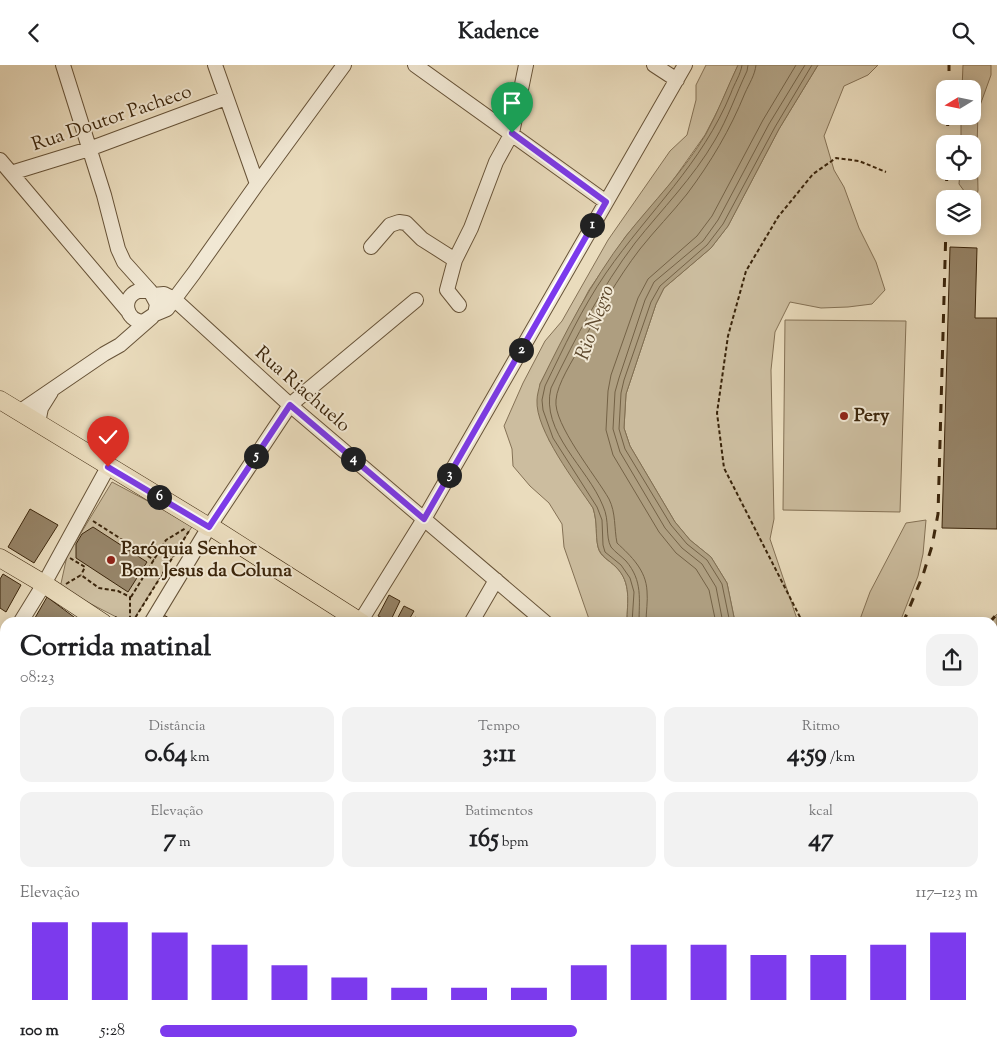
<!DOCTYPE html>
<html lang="pt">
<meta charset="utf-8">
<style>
:root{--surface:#fff;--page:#f2f2f2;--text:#202124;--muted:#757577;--accent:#7c3aed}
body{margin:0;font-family:"Sorts Mill Goudy",serif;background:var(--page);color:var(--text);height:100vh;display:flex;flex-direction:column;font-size:19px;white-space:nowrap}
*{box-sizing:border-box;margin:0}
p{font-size:16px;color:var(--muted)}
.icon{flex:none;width:28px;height:28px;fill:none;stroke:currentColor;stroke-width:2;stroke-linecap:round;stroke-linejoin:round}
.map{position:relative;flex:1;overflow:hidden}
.details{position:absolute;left:0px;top:552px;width:998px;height:444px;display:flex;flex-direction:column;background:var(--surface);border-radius:15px 15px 0 0;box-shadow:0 2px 12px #0003}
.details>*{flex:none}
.needle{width:32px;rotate:260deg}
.fabs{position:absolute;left:936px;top:15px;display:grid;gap:10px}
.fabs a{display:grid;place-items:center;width:45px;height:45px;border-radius:10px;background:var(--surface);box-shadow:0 2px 12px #0003;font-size:25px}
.pin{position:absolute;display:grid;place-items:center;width:42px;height:42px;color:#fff;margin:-51px -21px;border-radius:50% 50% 50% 0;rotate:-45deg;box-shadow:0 0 5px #0007}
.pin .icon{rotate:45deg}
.km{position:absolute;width:25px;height:25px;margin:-12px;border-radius:50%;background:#222;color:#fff;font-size:14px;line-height:25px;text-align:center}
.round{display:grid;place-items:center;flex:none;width:52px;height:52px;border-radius:15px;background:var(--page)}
.head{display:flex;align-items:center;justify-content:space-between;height:85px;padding:0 20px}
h1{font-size:28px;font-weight:800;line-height:38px}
.stats{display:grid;grid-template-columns:repeat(3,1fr);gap:8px;height:85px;padding:5px 20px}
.stats div{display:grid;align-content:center;border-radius:12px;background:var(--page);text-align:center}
.stats b{font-size:25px;font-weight:800}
.stats small{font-size:14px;font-weight:400}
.stats p{font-size:14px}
.chart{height:140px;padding:10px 20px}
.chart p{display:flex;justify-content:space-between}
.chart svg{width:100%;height:90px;margin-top:5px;stroke:var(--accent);stroke-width:6}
ul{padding:0 20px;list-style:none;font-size:16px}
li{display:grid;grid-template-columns:80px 60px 1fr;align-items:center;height:38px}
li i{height:12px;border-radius:6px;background:var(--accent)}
header{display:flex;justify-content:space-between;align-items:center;height:65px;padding:0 20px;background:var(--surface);font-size:22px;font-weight:800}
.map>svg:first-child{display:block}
.green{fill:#ccbd9f;stroke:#847155}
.water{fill:#ae9e80;stroke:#806e51}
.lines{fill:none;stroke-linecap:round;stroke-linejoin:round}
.shore{stroke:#746246;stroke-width:1}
.building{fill:#968468;stroke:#3b250b}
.minor-casing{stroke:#675338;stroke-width:16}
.major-casing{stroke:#3b250b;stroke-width:19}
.path{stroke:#3b250b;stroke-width:2;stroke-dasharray:4 2.5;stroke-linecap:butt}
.minor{stroke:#f1e8d4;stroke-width:14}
.major{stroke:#eadcbd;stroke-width:18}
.rail{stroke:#3b250b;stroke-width:3;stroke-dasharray:9 9;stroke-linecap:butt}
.route-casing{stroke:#fff;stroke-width:10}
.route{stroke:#7c3aed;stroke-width:6}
.poi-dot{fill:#8f2418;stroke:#f1e8d4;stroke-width:2}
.labels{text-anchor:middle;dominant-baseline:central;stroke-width:4;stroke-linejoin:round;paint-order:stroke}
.street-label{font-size:19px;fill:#3b250b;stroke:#f1e8d4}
.poi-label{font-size:19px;font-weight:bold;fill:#3b250b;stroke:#f1e8d4;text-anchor:start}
.water-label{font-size:20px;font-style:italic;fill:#5e492e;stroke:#f1e8d4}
</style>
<header><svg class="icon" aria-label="back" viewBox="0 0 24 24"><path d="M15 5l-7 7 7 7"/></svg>Kadence<svg class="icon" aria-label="search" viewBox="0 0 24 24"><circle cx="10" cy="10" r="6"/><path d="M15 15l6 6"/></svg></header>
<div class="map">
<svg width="997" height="996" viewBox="0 0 997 996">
<rect width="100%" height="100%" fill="#eadcbd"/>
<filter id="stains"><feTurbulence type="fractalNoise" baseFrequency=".004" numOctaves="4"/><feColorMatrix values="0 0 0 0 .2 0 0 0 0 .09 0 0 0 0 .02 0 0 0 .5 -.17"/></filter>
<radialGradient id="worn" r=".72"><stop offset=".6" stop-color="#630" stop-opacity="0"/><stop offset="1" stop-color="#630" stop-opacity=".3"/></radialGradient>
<path class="green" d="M706 0H738L719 43 705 70 671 118 626 171 589 225 540 319 549 375 593 443C598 459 595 469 598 482 600 492 609 495 616 502 632 518 627 537 627 557H590L564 482 562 459 549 438 530 421 513 401 512 384 504 361 523 318 545 276 562 256 608 175 670 86 687 70 696 35V20Z
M818 0H878L868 10 844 21 824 71 834 105 844 122 859 163 876 197 885 225 872 239 848 242 821 243 790 237 775 267 771 305 774 454 770 474 798 557H735L727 518 711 492 690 475 675 457 630 381 624 363 626 329 656 239 664 223 711 183 728 161 779 64Z
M963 0H991V10L978 46 977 83 978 125 975 141 972 134H970L959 119 960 106H972V79H961V51H972V24H962Z
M785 255 906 256 900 447 783 445Z
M112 417 193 460 132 557H126L60 523 67 491Z
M926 455 923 489 918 511 900 557H859L870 527 906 458Z
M997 549V592L994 596 995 605 997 607V621H993L992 558 989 557Z
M992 626 997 627V725L992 724Z
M993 730H997V821L993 824Z
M391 991H453L448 996H388Z
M555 991H673L670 996H551Z
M790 991H845L846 996H791Z"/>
<path class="water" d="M738 0H818L779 64 728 161 711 183 664 223 656 239 626 329 624 363 630 381 675 457 690 475 711 492 727 518 735 557H627C627 537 632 518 616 502 609 495 601 492 598 482 595 469 598 459 593 443 576 418 535 365 537 335 537 330 539 324 540 319 565 268 591 217 626 171 653 137 684 106 706 69 718 47 727 23 738 0Z
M453 991H555L551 996H448Z"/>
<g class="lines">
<path class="shore" d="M632 558 634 527 630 513 621 500 605 487 603 480 602 455 597 442 553 373 543 345 542 335 545 321C564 282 582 243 606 208 649 146 702 99 731 28 734 19 741 9 742 0
M639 558C639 534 643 516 626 496 621 491 615 487 611 482 605 471 610 456 603 441 588 403 540 367 551 323 576 272 601 223 635 178 662 144 693 113 715 75 728 53 736 29 747 6L748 0
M646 558C646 547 648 536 647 526 646 505 631 491 617 478 614 463 616 448 609 434 596 411 553 359 556 335 557 319 573 295 581 280 599 246 617 214 640 184 655 165 672 148 687 129 711 97 730 65 745 28 749 19 755 10 756 0
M716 558 709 525 696 504 676 488 659 467 613 390 606 365 608 326 611 310 638 233 648 214 697 171 712 151 763 55 796 0
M723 558 716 522 702 499 682 483 665 463 620 387 613 364 615 327 619 313 645 235 654 217 703 176 718 155 769 59 805 0
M730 558 722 519 707 495 687 479 671 460 625 384 619 364 621 328 624 315 651 237 660 221 707 180 723 159 775 62 812 0"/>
</g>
<path class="building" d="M950 182 977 183 975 253H997V464L942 463Z
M30 444 58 460 34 498 8 482Z
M93 462 147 497 128 527 76 493V479L82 469Z
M3 509 21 520 6 547 0 543V514Z
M389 530 400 536 390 557 378 551Z
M47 532 78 555 77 558H58L52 554 51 558H32Z
M404 541 414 546 407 558H395Z
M159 547 177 558H153Z
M415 552 424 558H412Z
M997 848V871L992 872V849Z
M0 868 5 872V921L0 919Z
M997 884V907L993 885Z
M740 991H758L736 996Z
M859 991H890L891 993 874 996H860Z
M908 991H918L919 996H886Z
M766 992 767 996H749Z"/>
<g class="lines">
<g class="minor-casing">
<path id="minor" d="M63 0 104 130 118 184 124 197 150 226
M215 0 257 119
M415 0 606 137
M654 0 677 15
M0 95 127 245
M11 108 89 84 226 33
M371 182 390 160 399 157 406 158 422 174 455 195 471 163 496 97 512 68 526 0
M455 195 447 225 459 240
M138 226H150L157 239 155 249 143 257C125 255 121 233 138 226Z
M153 230 164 229 174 234 290 340 546 558
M155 249 167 244 194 208 257 119 344 0
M19 347 104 289 120 280 152 252
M38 358 41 343 51 327
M360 557 424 454 685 0
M20 558 44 519 108 402
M151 558 209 462 290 340 416 235
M471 558 496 515
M0 589 5 581
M0 666 5 669
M992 726 997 728
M0 792 5 784
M0 840 5 843
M0 858 5 861
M992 908 997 924
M220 991 227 996
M243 991 251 996
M95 996 98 991
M712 996 715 991"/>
</g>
<g class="major-casing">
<path id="major" d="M0 335 209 462 213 463 362 558
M0 493 44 519 103 558
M992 832 997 830
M783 991 784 996
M848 991 849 996"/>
</g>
<path class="path" d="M93 456 154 495
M70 493 85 502 81 510
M66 519 81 510 99 523 118 526 130 532V558
M131 532 166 475 186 463
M115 552 126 558
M132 558 189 466
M803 558 724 403 717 348 728 271 746 206 778 152 813 109 836 93 859 96 886 107
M992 623H997
M803 991 809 994 814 991"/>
<use href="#minor" class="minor"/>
<use href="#major" class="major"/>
<path class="rail" d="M949 24V0
M947 79 948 51
M946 134 947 106
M903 558 923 510 932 481 938 449 946 161
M989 558 997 549
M701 996 704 991"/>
</g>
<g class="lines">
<g class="route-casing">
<path id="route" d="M108 402 209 462 290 340 424 454 606 137 512 68"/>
</g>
<use href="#route" class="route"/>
</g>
<g class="poi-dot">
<circle cx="844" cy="351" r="5"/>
<circle cx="111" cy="495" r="5"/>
</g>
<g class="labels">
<g class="street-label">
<text transform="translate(112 54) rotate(-19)">Rua Doutor Pacheco</text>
<text transform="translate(302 325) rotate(41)">Rua Riachuelo</text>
</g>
<g class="poi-label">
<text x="854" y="351">Pery</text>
<text x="121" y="484">Paróquia Senhor<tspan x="121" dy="22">Bom Jesus da Coluna</tspan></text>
</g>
<g class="water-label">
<text transform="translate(596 258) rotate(-70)">Rio Negro</text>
</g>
</g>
<rect width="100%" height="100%" filter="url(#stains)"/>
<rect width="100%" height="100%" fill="url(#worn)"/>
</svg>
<div class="fabs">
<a><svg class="needle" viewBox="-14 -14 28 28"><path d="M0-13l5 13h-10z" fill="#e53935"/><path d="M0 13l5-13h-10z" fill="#757577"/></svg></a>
<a><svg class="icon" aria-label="locate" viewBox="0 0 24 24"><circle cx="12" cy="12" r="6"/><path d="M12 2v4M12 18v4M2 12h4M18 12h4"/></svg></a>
<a><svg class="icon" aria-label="layers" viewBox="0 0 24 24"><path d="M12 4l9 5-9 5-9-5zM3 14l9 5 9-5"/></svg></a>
</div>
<div class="pin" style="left:512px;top:68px;background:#1e9e55"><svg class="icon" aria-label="arrive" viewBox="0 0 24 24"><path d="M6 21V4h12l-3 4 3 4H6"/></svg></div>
<div class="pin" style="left:108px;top:402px;background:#d93025"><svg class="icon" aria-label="check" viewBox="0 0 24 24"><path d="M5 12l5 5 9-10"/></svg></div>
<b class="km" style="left:592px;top:160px">1</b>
<b class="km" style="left:521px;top:285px">2</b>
<b class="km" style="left:449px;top:410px">3</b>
<b class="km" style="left:353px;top:394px">4</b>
<b class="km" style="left:256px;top:391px">5</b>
<b class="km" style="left:159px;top:432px">6</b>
<section class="details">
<div class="head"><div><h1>Corrida matinal</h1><p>08:23</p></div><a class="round"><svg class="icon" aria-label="share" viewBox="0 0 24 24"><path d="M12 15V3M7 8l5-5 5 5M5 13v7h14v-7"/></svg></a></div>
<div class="stats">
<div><p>Distância</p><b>0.64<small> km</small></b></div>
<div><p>Tempo</p><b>3:11</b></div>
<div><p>Ritmo</p><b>4:59<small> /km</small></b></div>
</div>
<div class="stats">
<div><p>Elevação</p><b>7<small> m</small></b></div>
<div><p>Batimentos</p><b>165<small> bpm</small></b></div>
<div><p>kcal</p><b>47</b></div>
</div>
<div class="chart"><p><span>Elevação</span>117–123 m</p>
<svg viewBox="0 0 160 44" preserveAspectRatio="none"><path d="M5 44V6M15 44V6M25 44V11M35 44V17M45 44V27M55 44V33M65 44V38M75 44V38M85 44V38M95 44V27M105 44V17M115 44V17M125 44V22M135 44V22M145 44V17M155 44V11"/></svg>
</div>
<ul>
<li><b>100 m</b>5:28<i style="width:51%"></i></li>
</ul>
</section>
</div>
